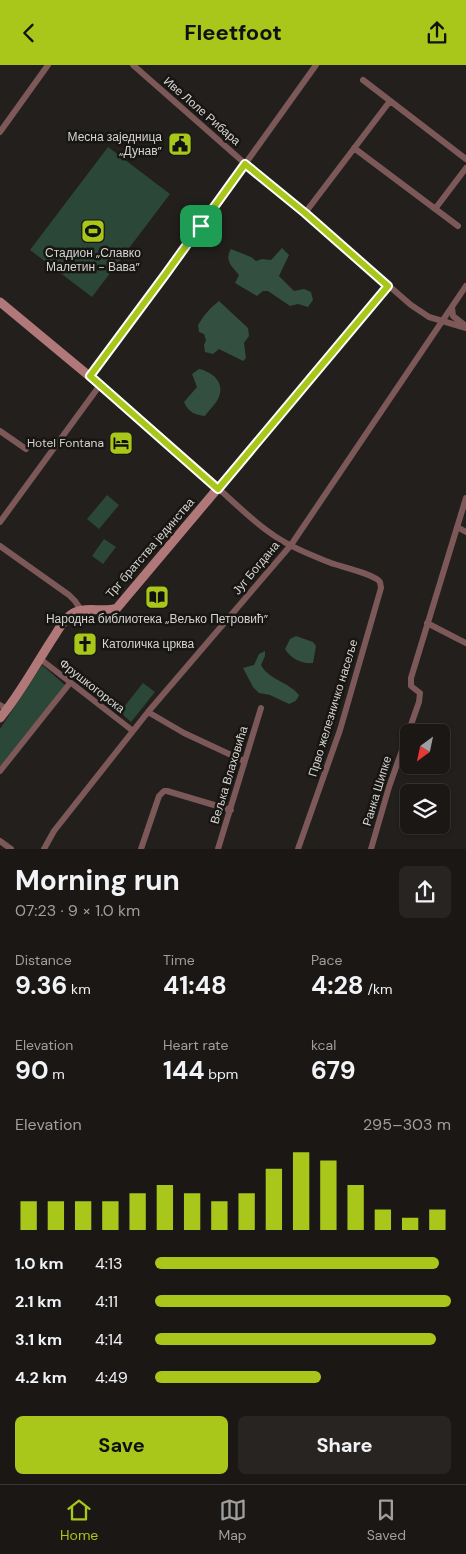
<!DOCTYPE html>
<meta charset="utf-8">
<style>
:root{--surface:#1a1715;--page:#272422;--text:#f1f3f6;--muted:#9f9fa0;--line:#383634;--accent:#a9c71a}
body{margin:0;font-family:"DM Sans",sans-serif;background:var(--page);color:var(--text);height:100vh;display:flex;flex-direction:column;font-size:19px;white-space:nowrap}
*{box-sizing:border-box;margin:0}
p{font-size:16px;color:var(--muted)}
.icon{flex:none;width:28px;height:28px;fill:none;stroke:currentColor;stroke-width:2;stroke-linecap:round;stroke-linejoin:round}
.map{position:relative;height:784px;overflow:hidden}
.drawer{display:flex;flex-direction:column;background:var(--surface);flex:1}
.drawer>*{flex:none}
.needle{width:32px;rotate:213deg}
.buttons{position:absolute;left:400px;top:659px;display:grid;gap:10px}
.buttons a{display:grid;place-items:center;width:50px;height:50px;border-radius:8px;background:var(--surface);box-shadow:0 1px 4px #0004,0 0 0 1px var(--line);font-size:25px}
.pin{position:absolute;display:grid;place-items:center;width:42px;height:42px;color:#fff;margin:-21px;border-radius:10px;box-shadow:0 2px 8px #0006}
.round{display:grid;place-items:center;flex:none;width:52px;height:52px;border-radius:8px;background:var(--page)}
.head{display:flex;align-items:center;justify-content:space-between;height:85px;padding:0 15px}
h1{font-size:28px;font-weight:700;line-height:38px}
.stats{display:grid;grid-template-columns:repeat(3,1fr);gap:8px;height:85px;padding:5px 15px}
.stats div{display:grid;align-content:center}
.stats b{font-size:25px;font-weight:700}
.stats small{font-size:14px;font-weight:400}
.stats p{font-size:14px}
.chart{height:140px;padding:10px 15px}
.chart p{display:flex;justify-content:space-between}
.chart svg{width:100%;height:90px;margin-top:5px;stroke:var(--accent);stroke-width:6}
.cta{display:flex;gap:10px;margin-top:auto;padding:10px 15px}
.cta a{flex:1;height:58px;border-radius:8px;background:var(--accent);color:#111;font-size:20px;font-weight:700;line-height:58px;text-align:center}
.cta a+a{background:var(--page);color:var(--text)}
ul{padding:0 15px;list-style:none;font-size:16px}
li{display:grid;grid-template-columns:80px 60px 1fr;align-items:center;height:38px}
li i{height:12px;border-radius:6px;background:var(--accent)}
header{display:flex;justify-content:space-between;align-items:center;height:65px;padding:0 15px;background:var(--accent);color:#111;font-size:22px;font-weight:700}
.dock{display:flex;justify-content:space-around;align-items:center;height:70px;border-top:1px solid var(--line);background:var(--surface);font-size:14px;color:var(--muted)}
.dock a{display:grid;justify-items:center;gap:2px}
.dock .selected{color:var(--accent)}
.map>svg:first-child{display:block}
.green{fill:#2b4738}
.forest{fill:#324f3f}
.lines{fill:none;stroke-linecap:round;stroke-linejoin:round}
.street{stroke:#7c5958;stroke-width:6}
.secondary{stroke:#b07878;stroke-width:9}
.route-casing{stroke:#fff;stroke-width:10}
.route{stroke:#a9c71a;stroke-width:6}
.labels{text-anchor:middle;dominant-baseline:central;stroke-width:5;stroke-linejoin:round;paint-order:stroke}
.street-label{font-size:12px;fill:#d5d4d1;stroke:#181613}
.poi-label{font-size:12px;fill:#d5d4d1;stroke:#181613;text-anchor:end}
</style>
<header><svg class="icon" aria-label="back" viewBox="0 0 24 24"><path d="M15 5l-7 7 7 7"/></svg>Fleetfoot<svg class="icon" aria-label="share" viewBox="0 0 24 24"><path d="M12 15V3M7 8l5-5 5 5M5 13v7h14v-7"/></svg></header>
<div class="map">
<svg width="466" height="784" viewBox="0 0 466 784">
<rect width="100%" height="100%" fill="#221f1c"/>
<path class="green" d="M108 82 170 129 92 232 30 185Z
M107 430 119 440 99 464 87 454Z
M104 474 116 482 103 499 92 491Z
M42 600 65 620 0 701V664Z
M143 618 155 627 131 657 120 647Z"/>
<path class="forest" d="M282 183 289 190 279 211 294 226 304 224 311 227 313 235 308 242 298 239 290 241 268 226H263L257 231 235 218 239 210C232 201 224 196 231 184L251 192 256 196 262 194 271 195Z
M219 236 248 263 249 271 244 278 246 293 243 296 219 284 213 289 205 287 204 280 206 275 204 269 199 267 198 260C204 250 210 243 219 236Z
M199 304C213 307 226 318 218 334 215 340 209 345 205 351 195 350 188 347 184 337L197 322 192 309Z
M296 571 313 577 316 581 313 598C302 599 291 594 285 584L290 574Z
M265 586V591L261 600C269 615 289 617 299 630 297 636 294 637 289 639L270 630 259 628 253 622 243 603 254 600 259 589Z"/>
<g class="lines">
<path class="street" d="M133 0 241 95 305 148 411 240 429 252 466 263
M363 15 466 94
M0 67 48 0
M354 83 458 161
M435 144 466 103
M305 148 390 36
M452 242 453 251 466 261
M90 311 177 194 316 0
M0 366 26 384
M0 457 100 320
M457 462 466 467
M0 481 69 530 75 536 81 545
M427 558 466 578
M39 593 133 666
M0 640 7 644
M148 647 184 668 244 696
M0 706 70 618
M0 776 11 784
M44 784 54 766 148 647 291 480 466 221
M141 784 159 731 164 726H167L231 745
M218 784 261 643
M298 784 340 665 381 523 380 517C375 509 342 502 331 498 314 491 297 485 281 475 258 461 238 441 218 423L388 221
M371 784 389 722 419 637 420 628 411 621V613L466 433"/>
<path class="secondary" d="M0 237 100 320 218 423 117 543C103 548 88 541 75 547 66 551 60 562 55 570 37 597 21 628 0 653"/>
</g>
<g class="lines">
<g class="route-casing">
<path id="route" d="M245 99 305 148 388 221 218 424 90 311 165 210Z"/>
</g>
<use href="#route" class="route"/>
</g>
<defs>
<g id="civic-square" transform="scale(1.25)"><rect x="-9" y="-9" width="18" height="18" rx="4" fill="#a9c71a" stroke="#181613"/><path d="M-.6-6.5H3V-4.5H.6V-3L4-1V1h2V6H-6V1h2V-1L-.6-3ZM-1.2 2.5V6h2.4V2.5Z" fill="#111"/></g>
<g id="stadium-square" transform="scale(1.25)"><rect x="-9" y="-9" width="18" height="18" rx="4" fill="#a9c71a" stroke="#181613"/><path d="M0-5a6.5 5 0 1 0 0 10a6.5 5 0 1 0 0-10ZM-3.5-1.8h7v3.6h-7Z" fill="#111"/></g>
<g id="hotel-square" transform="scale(1.25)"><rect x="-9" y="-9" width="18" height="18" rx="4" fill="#a9c71a" stroke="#181613"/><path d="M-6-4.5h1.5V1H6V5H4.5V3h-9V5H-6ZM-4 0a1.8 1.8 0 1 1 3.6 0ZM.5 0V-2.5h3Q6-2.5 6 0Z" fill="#111"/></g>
<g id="library-square" transform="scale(1.25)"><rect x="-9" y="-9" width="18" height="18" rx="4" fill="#a9c71a" stroke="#181613"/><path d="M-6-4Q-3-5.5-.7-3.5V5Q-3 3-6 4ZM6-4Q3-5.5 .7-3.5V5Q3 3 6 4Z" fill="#111"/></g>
<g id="church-square" transform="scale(1.25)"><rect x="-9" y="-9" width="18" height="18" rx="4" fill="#a9c71a" stroke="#181613"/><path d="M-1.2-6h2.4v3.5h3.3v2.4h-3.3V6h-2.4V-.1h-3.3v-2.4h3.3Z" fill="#111"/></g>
</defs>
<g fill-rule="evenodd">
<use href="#civic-square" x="180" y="79"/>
<use href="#stadium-square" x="93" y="166"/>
<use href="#hotel-square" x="121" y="378"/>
<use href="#library-square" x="157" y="532"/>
<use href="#church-square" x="85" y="579"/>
</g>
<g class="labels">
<g class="street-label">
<text transform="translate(202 46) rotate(41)">Иве Лоле Рибара</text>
<text transform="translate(150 483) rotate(-49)">Трг братства јединства</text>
<text transform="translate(256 503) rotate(-50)">Југ Богдана</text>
<text transform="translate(92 621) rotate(38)">Фрушкогорска</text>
<text transform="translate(333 643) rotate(-73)">Прво железничко насеље</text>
<text transform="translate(229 710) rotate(-73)">Вељка Влаховића</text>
<text transform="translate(377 726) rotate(-73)">Ранка Шипке</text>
</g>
<g class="poi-label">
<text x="162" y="72">Месна заједница<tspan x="162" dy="14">„Дунав”</tspan></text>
<text x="93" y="188" text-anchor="middle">Стадион „Славко<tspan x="93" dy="14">Малетин - Вава”</tspan></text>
<text x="104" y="378">Hotel Fontana</text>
<text x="157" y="554" text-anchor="middle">Народна библиотека „Вељко Петровић”</text>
<text x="102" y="579" text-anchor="start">Католичка црква</text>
</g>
</g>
</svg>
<div class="buttons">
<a><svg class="needle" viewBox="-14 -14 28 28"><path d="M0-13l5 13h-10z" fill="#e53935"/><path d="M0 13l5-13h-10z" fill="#9f9fa0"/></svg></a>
<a><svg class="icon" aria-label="layers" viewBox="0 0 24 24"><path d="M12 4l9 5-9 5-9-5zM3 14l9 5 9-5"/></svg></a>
</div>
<div class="pin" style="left:201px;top:161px;background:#1e9e55"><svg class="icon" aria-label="arrive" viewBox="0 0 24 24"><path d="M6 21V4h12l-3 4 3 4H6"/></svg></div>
</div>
<section class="drawer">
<div class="head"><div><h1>Morning run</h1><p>07:23 · 9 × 1.0 km</p></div><a class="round"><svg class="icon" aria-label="share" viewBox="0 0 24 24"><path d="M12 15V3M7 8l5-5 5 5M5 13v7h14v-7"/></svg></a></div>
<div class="stats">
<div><p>Distance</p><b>9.36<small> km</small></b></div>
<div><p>Time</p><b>41:48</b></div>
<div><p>Pace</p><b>4:28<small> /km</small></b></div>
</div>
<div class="stats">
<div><p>Elevation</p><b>90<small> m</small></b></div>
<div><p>Heart rate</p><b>144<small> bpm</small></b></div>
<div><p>kcal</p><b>679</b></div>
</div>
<div class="chart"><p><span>Elevation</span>295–303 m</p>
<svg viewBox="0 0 160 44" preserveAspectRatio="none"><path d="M5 44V30M15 44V30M25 44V30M35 44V30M45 44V26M55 44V22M65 44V26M75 44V30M85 44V26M95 44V14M105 44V6M115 44V10M125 44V22M135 44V34M145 44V38M155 44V34"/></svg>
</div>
<ul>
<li><b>1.0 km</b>4:13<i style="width:96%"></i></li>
<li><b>2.1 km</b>4:11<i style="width:100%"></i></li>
<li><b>3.1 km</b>4:14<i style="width:95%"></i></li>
<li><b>4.2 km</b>4:49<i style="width:56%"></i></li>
</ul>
<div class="cta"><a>Save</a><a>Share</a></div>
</section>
<nav class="dock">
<a class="selected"><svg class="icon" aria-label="home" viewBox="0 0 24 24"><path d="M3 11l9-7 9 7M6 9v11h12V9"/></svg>Home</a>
<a><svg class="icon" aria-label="map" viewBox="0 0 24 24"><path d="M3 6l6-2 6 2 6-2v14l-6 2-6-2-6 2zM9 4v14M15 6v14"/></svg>Map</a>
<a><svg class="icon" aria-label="saved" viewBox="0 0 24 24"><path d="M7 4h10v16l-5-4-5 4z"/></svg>Saved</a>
</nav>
